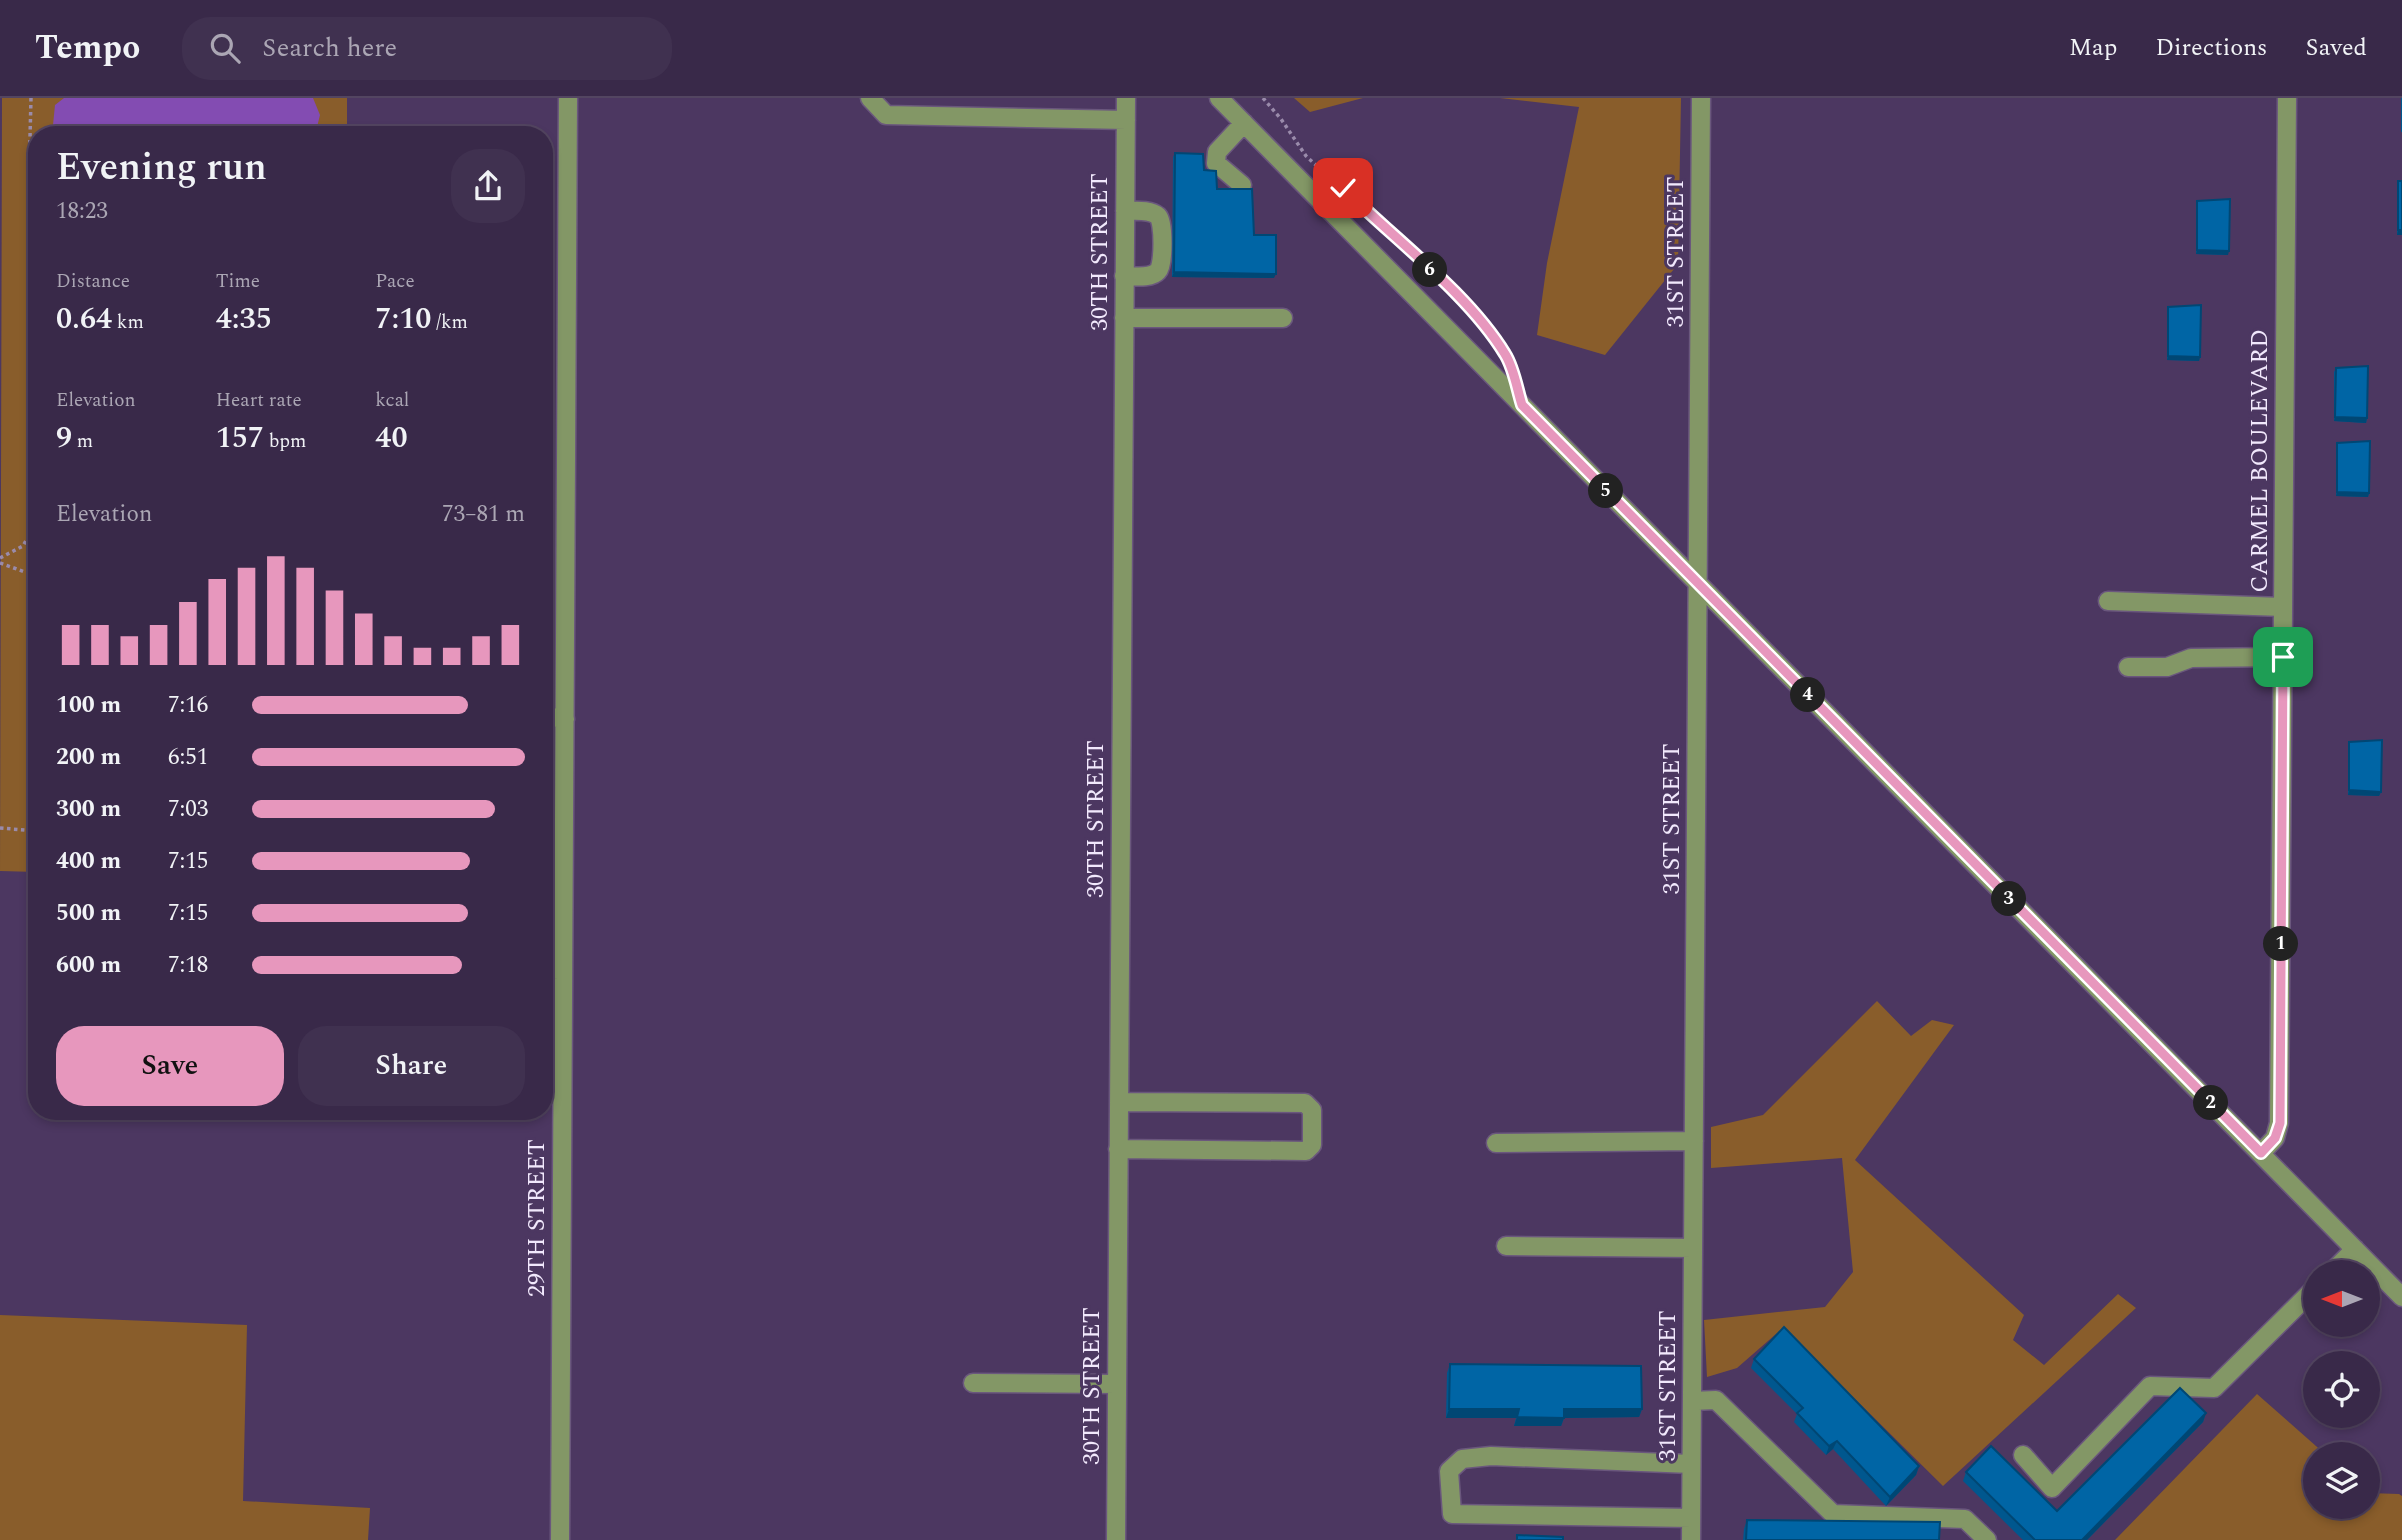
<!DOCTYPE html>
<meta charset="utf-8">
<style>
:root{--surface:#392949;--page:#403150;--text:#f1f3f6;--muted:#aba6b4;--line:#534561;--accent:#e797bd}
body{margin:0;font-family:Spectral,serif;background:var(--page);color:var(--text);height:100vh;display:flex;flex-direction:column;font-size:26px;white-space:nowrap}
*{box-sizing:border-box;margin:0}
p{font-size:23px;color:var(--muted)}
.icon{flex:none;width:38px;height:38px;fill:none;stroke:currentColor;stroke-width:2;stroke-linecap:round;stroke-linejoin:round}
.map{position:relative;flex:1;overflow:hidden}
.panel{position:absolute;left:28px;top:28px;width:525px;height:994px;display:flex;flex-direction:column;background:var(--surface);border-radius:28px;box-shadow:0 4px 10px #0003,0 0 0 2px var(--line)}
.panel>*{flex:none}
.needle{width:46px;rotate:270deg}
.fabs{position:absolute;left:2303px;top:1162px;display:grid;gap:14px}
.fabs a{display:grid;place-items:center;width:77px;height:77px;border-radius:50%;background:var(--surface);box-shadow:0 4px 10px #0003,0 0 0 2px var(--line);font-size:35px}
.pin{position:absolute;display:grid;place-items:center;width:60px;height:60px;color:#fff;margin:-30px;border-radius:14px;box-shadow:0 4px 10px #0006}
.km{position:absolute;width:35px;height:35px;margin:-18px;border-radius:50%;background:#222;color:#fff;font-size:19px;line-height:35px;text-align:center}
.round{display:grid;place-items:center;flex:none;width:74px;height:74px;border-radius:28px;background:var(--page)}
.overview{display:flex;align-items:center;justify-content:space-between;height:119px;padding:0 28px}
h1{font-size:38px;font-weight:600;line-height:52px}
.figures{display:grid;grid-template-columns:repeat(3,1fr);gap:10px;height:119px;padding:7px 28px}
.figures div{display:grid;align-content:center}
.figures b{font-size:30px;font-weight:600}
.figures small{font-size:19px;font-weight:400}
.figures p{font-size:19px}
.chart{height:196px;padding:14px 28px}
.chart p{display:flex;justify-content:space-between}
.chart svg{width:100%;height:126px;margin-top:7px;stroke:var(--accent);stroke-width:6}
.primary-button{display:flex;gap:14px;margin-top:auto;padding:14px 28px}
.primary-button a{flex:1;height:80px;border-radius:28px;background:var(--accent);color:#111;font-size:28px;font-weight:600;line-height:80px;text-align:center}
.primary-button a+a{background:var(--page);color:var(--text)}
ul{padding:0 28px;list-style:none;font-size:23px}
li{display:grid;grid-template-columns:112px 84px 1fr;align-items:center;height:52px}
li i{height:18px;border-radius:9px;background:var(--accent)}
header{display:flex;align-items:center;gap:42px;box-sizing:border-box;height:98px;padding:0 35px;background:var(--surface);border-bottom:2px solid var(--line)}
header strong{font-size:33px}
nav{display:flex;gap:38px;margin-inline-start:auto;font-size:24px}
.search{width:490px;height:63px;background:var(--page);display:flex;align-items:center;gap:18px;box-sizing:border-box;padding:0 24px;border-radius:28px;color:var(--muted);font-size:26px}
.map>svg:first-child{display:block}
.green{fill:#895d2b}
.water{fill:#834cb2}
.lines{fill:none;stroke-linecap:round;stroke-linejoin:round}
.minor-casing{stroke:#6a577d;stroke-width:21}
.path{stroke:#9a8bab;stroke-width:3.5;stroke-dasharray:3.5 3.5;stroke-linecap:butt}
.minor{stroke:#839766;stroke-width:18}
.wall{fill:#00578e}
.shaded-wall{fill:#004774}
.building{fill:#0065a5;stroke:#004774;stroke-width:2}
.route-casing{stroke:#fff;stroke-width:14}
.route{stroke:#e797bd;stroke-width:9}
.labels{text-anchor:middle;dominant-baseline:central;stroke-width:6;stroke-linejoin:round;paint-order:stroke}
.street-label{font-size:24px;fill:#f1e8fc;stroke:#4c3761}
</style>
<header>
<strong>Tempo</strong>
<div class="search"><svg class="icon" aria-label="search" viewBox="0 0 24 24"><circle cx="10" cy="10" r="6"/><path d="M15 15l6 6"/></svg>Search here</div>
<nav><a>Map</a><a>Directions</a><a>Saved</a></nav>
</header>
<div class="map">
<svg width="2402" height="1442" viewBox="0 0 2402 1442">
<rect width="100%" height="100%" fill="#4c3761"/>
<path class="green" d="M2 0H347V37H37V774L0 773Z
M1294 0H1363L1310 14Z
M1500 0H1681L1678 166 1605 257 1537 237 1547 165 1579 9Z
M544 310H547V777H544Z
M1877 903 1911 938 1932 922 1954 927 1855 1062 2024 1217 2013 1242 2044 1267 2118 1196 2136 1210 1943 1388 1783 1230 1737 1270 1707 1279 1704 1222 1825 1209 1853 1174 1842 1060 1711 1070V1029L1763 1017Z
M0 1217 247 1227 243 1403 370 1410 368 1442H0Z
M2257 1296 2325 1356H2315V1409H2368V1395L2399 1396 2402 1398V1442H2115Z"/>
<path class="water" d="M64 0H313L320 17 316 33 309 37H52L55 7Z"/>
<g class="lines">
<g class="minor-casing">
<path id="minor" d="M870 0 886 17 1126 22
M1219 0 2402 1199
M1242 87 1216 65 1217 54 1244 25
M1124 178C1133 178 1151 181 1158 173 1164 167 1164 124 1158 118 1150 111 1135 113 1125 113
M1124 220H1283
M2108 503 2283 509
M2128 569H2167L2191 560 2283 559
M544 618 565 621
M544 871 563 872
M1496 1045 1694 1043
M1118 1051 1306 1053 1312 1047V1012L1305 1005 1119 1004
M2261 1055 2275 1040 2279 1025 2287 0
M1506 1148 1693 1150
M2332 1174 2355 1151
M973 1285 1117 1286
M1692 1303 1716 1302 1833 1416 1965 1421 1987 1442
M2023 1357 2052 1390 2150 1288 2214 1290 2315 1190
M1691 1420 1452 1416 1449 1373 1462 1361 1491 1358 1691 1366
M560 1442 568 0
M1116 1442 1126 0
M1691 1442 1701 0"/>
</g>
<path class="path" d="M31 0 28 118 37 148
M1263 0 1281 21 1306 58 1454 194 1506 257 1510 269
M0 460 23 448 37 423
M0 465 25 474 37 473
M0 730 37 733"/>
<use href="#minor" class="minor"/>
</g>
<path class="wall" d="M2401 0H2402V34H2401Z
M1175 55 1204 72 1217 91 1254 137 1274 180 1172 179 1173 59Z
M2398 83 2402 137H2397V88Z
M2197 103 2228 157 2196 156V107Z
M2168 209 2200 259 2199 263 2167 262V213Z
M2336 270 2367 320 2366 325 2334 323V274Z
M2337 345 2369 395 2368 399 2336 398V349Z
M2349 644 2381 694 2379 698 2348 697V648Z
M1754 1261 1919 1368 1916 1377 1886 1408 1833 1351 1826 1357 1794 1324 1797 1316 1751 1270Z
M1450 1266 1642 1311 1639 1319 1564 1320 1561 1328H1514L1516 1320H1446L1447 1275Z
M2206 1315 2203 1324 2087 1442H2023L1963 1383 1966 1374 2057 1413Z
M1747 1422 1939 1442H1743L1744 1431Z"/>
<path class="shaded-wall" d="M2398 132H2402V137H2397Z
M2197 152 2229 153 2228 157 2196 156Z
M1174 174 1276 176 1274 180 1172 179Z
M2168 258 2200 259 2199 263 2167 262Z
M2335 319 2367 320 2366 325 2334 323Z
M2337 394 2369 395 2368 399 2336 398Z
M2349 692 2381 694 2379 698 2348 697Z
M1449 1311H1519L1516 1320H1446Z
M1564 1311H1642L1639 1319 1564 1320 1561 1328H1514L1517 1319Z
M2206 1315 2203 1324 2087 1442H2082Z
M1837 1343 1833 1351 1826 1357 1829 1348Z
M1919 1368 1916 1377 1886 1408 1890 1399Z"/>
<path class="building" d="M1175 55 1203 56 1204 72 1216 73 1217 91H1252L1254 137H1276V176L1174 174Z
M2398 83H2402V132H2398Z
M2230 101 2229 153 2197 152V103Z
M2201 207 2200 259 2168 258V209Z
M2368 268 2367 320 2335 319 2336 270Z
M2370 343 2369 395 2337 394V345Z
M2382 642 2381 694 2349 692V644Z
M1784 1229 1919 1368 1890 1399 1837 1343 1829 1348 1797 1315 1803 1310 1754 1261Z
M1450 1266 1641 1268 1642 1311H1564V1320L1517 1319 1519 1311H1449Z
M2180 1290 2206 1315 2082 1442H2035L1966 1374 1991 1348 2057 1413Z
M1747 1422 1940 1424 1939 1442H1746Z
M1517 1437 1563 1439V1442H1517Z"/>
<g class="lines">
<g class="route-casing">
<path id="route" d="M1343 90C1394 141 1468 195 1505 256 1514 270 1517 291 1522 307L2261 1055 2275 1040 2280 1025 2283 559"/>
</g>
<use href="#route" class="route"/>
</g>
<g class="labels">
<g class="street-label">
<text transform="translate(1100 154) rotate(-90)">30TH STREET</text>
<text transform="translate(1676 154) rotate(-90)">31ST STREET</text>
<text transform="translate(2260 363) rotate(-90)">CARMEL BOULEVARD</text>
<text transform="translate(1096 721) rotate(-90)">30TH STREET</text>
<text transform="translate(1672 721) rotate(-90)">31ST STREET</text>
<text transform="translate(537 1120) rotate(-90)">29TH STREET</text>
<text transform="translate(1092 1288) rotate(-90)">30TH STREET</text>
<text transform="translate(1668 1288) rotate(-90)">31ST STREET</text>
</g>
</g>
</svg>
<div class="fabs">
<a><svg class="needle" viewBox="-14 -14 28 28"><path d="M0-13l5 13h-10z" fill="#e53935"/><path d="M0 13l5-13h-10z" fill="#aba6b4"/></svg></a>
<a><svg class="icon" aria-label="locate" viewBox="0 0 24 24"><circle cx="12" cy="12" r="6"/><path d="M12 2v4M12 18v4M2 12h4M18 12h4"/></svg></a>
<a><svg class="icon" aria-label="layers" viewBox="0 0 24 24"><path d="M12 4l9 5-9 5-9-5zM3 14l9 5 9-5"/></svg></a>
</div>
<div class="pin" style="left:2283px;top:559px;background:#1e9e55"><svg class="icon" aria-label="arrive" viewBox="0 0 24 24"><path d="M6 21V4h12l-3 4 3 4H6"/></svg></div>
<div class="pin" style="left:1343px;top:90px;background:#d93025"><svg class="icon" aria-label="check" viewBox="0 0 24 24"><path d="M5 12l5 5 9-10"/></svg></div>
<b class="km" style="left:2281px;top:846px">1</b>
<b class="km" style="left:2211px;top:1005px">2</b>
<b class="km" style="left:2009px;top:801px">3</b>
<b class="km" style="left:1808px;top:597px">4</b>
<b class="km" style="left:1606px;top:393px">5</b>
<b class="km" style="left:1430px;top:172px">6</b>
<section class="panel">
<div class="overview"><div><h1>Evening run</h1><p>18:23</p></div><a class="round"><svg class="icon" aria-label="share" viewBox="0 0 24 24"><path d="M12 15V3M7 8l5-5 5 5M5 13v7h14v-7"/></svg></a></div>
<div class="figures">
<div><p>Distance</p><b>0.64<small> km</small></b></div>
<div><p>Time</p><b>4:35</b></div>
<div><p>Pace</p><b>7:10<small> /km</small></b></div>
</div>
<div class="figures">
<div><p>Elevation</p><b>9<small> m</small></b></div>
<div><p>Heart rate</p><b>157<small> bpm</small></b></div>
<div><p>kcal</p><b>40</b></div>
</div>
<div class="chart"><p><span>Elevation</span>73–81 m</p>
<svg viewBox="0 0 160 44" preserveAspectRatio="none"><path d="M5 44V30M15 44V30M25 44V34M35 44V30M45 44V22M55 44V14M65 44V10M75 44V6M85 44V10M95 44V18M105 44V26M115 44V34M125 44V38M135 44V38M145 44V34M155 44V30"/></svg>
</div>
<ul>
<li><b>100 m</b>7:16<i style="width:79%"></i></li>
<li><b>200 m</b>6:51<i style="width:100%"></i></li>
<li><b>300 m</b>7:03<i style="width:89%"></i></li>
<li><b>400 m</b>7:15<i style="width:80%"></i></li>
<li><b>500 m</b>7:15<i style="width:79%"></i></li>
<li><b>600 m</b>7:18<i style="width:77%"></i></li>
</ul>
<div class="primary-button"><a>Save</a><a>Share</a></div>
</section>
</div>
